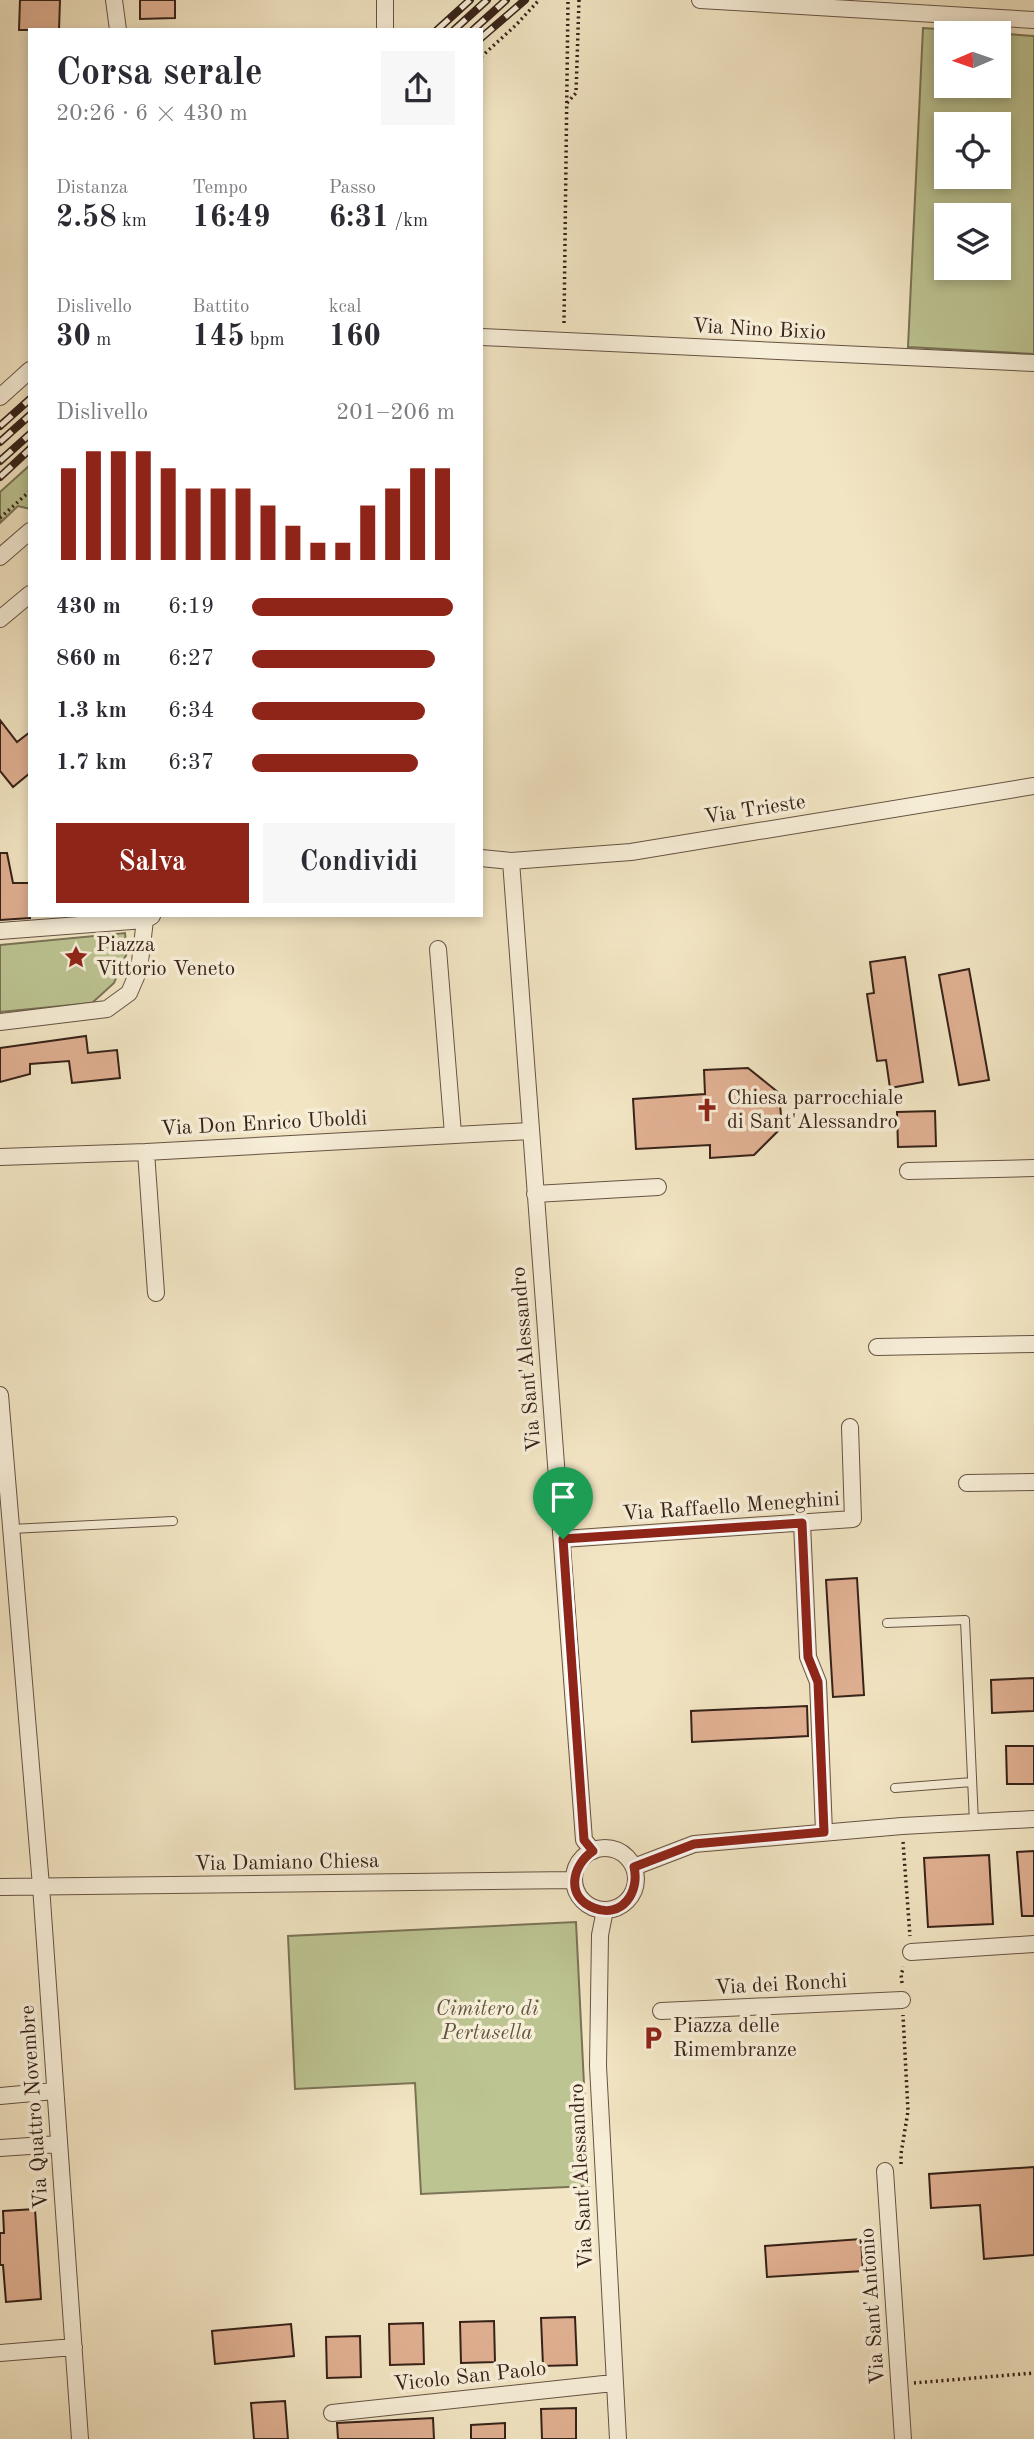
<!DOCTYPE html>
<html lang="it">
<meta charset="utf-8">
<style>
:root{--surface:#fff;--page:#f7f7f7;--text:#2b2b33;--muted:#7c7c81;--accent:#8f2418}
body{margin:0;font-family:"Old Standard TT",serif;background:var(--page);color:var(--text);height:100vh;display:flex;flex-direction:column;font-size:26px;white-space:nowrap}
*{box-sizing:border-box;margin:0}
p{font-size:23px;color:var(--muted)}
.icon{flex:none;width:38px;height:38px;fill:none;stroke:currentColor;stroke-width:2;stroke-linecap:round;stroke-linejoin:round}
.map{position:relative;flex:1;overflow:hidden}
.drawer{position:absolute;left:28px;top:28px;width:455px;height:889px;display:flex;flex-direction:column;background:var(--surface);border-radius:0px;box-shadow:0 4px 10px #0003}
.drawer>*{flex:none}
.needle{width:46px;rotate:268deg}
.fabs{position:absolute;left:934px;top:21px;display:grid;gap:14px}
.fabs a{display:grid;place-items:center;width:77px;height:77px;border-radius:0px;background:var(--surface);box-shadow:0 4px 10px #0003;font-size:35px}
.pin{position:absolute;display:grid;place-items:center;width:60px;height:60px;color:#fff;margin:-72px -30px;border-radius:50% 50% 50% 0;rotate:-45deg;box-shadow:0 0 7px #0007}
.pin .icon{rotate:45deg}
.round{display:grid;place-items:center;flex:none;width:74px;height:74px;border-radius:0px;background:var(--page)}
.head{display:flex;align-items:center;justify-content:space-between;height:119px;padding:0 28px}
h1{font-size:38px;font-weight:700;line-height:52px}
.metrics{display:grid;grid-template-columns:repeat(3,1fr);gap:10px;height:119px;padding:7px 28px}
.metrics div{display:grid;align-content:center}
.metrics b{font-size:30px;font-weight:700}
.metrics small{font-size:19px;font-weight:400}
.metrics p{font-size:19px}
.chart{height:196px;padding:14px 28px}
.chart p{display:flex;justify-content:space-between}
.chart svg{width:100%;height:126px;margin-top:7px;stroke:var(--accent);stroke-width:6}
.cta{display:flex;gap:14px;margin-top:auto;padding:14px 28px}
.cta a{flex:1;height:80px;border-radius:0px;background:var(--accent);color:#fff;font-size:28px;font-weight:700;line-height:80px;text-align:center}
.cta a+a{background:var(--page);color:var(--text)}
ul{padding:0 28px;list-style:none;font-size:23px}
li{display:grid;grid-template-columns:112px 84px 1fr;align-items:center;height:52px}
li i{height:18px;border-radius:9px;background:var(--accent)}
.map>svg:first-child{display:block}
.green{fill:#bcc492;stroke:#7a7356;stroke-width:2;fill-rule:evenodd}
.building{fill:#e0b092;stroke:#372219;stroke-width:2}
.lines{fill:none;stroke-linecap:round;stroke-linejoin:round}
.lane-casing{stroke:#665344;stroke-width:10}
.street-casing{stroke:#665344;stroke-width:18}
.path{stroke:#372219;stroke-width:3.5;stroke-dasharray:2 3.5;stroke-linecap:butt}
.lane{stroke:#f7eed8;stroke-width:8}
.street{stroke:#f7eed8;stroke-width:16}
.rail-casing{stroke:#372219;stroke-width:8}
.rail{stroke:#f7eed8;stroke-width:5;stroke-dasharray:16;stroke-linecap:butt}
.route-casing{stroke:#fff;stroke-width:14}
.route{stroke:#8f2418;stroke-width:9}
.labels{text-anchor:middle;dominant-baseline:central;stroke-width:7;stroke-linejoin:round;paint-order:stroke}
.street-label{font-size:21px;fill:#372219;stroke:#f7eed8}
.poi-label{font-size:21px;fill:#372219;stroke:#f7eed8;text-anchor:start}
.park-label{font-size:21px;font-style:italic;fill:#5f533d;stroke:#f7eed8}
</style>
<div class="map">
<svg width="1034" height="2439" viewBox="0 0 1034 2439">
<rect width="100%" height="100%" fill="#f2e5c3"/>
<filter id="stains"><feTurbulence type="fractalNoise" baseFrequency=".00286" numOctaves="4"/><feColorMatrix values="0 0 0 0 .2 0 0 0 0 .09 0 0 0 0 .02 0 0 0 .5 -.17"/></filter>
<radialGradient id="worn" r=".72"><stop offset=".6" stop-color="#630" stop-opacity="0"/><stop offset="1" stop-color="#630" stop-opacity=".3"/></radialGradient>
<path class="green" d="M923 28 1034 36V354L908 347ZM999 33V86H947V33ZM999 124V177H947V124ZM947 215H999V268H947Z
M30 465V509L18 506 0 523V492Z
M125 933 127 953 114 983 92 1003 0 1012V945Z
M576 1922 589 2186 421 2194 415 2083 295 2089 288 1936Z"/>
<path class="building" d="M20 0H60L59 30H19Z
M140 0H175V18L140 19Z
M0 720 17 742 30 732V773L13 787 0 771Z
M0 853H7L13 883H30V918L0 920Z
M905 957 923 1082 890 1088 886 1060 877 1061 867 994 874 993 870 962Z
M969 969 989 1080 959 1085 939 975Z
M86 1036 88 1053 117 1050 120 1078 72 1083 69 1061 30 1064V1074L0 1082V1048Z
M748 1068 779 1093 782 1127 754 1155 710 1158V1145L636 1149 633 1099 705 1094 704 1070Z
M935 1111 936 1146 898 1147 897 1112Z
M857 1578 864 1695 833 1697 826 1580Z
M1034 1678V1711L992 1713 991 1680Z
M807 1706 808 1736 692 1742 691 1711Z
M1006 1746H1034V1784H1007Z
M1034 1851V1916H1022L1017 1852Z
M989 1855 993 1924 928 1927 924 1858Z
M1034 2167V2255L984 2259 980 2205 931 2208 929 2174Z
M35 2209 41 2299 6 2302 3 2265H0V2233H4L3 2211Z
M861 2239 863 2271 767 2277 765 2246Z
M575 2317 577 2365 543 2366 541 2318Z
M494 2321 495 2362 461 2363 460 2322Z
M423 2323 424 2364 390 2365 389 2324Z
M291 2324 294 2356 215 2364 212 2331Z
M360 2336 361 2377 327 2378 326 2337Z
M285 2401 288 2439H254L251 2403Z
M576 2408V2439H542L541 2409Z
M433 2418 434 2439H338L337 2423Z
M505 2423V2439H471V2425Z"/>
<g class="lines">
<g class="lane-casing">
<path id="lane" d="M11 1529 173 1521
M887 1623 965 1620 974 1823
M895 1788 972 1782"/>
</g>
<g class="street-casing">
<path id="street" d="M114 0 118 30
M700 0 1034 20
M385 30V0
M481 337 1034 363
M0 397 30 370
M0 557 30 531
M0 619 30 594
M481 858 511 861 631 852 1034 786
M511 861C534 1187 561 1513 584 1840L593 1851
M0 931 145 920 152 916
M438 949 453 1134
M0 1022 107 1009 129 993 139 970 145 920
M146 1152 156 1293
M0 1157 146 1152 529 1131
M908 1171 1034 1168
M535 1194 658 1187
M877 1347 1034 1344
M0 1395 41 1886 80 2439
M967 1483 1034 1482
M802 1523 808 1657 818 1682 824 1832
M563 1539 853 1519 850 1427
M574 1879a31 31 0 1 1 62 0a31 31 0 1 1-62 0Z
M634 1867 694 1844 902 1826 1034 1819
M0 1887 574 1880
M605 1910 600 1935 598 2066 618 2439
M911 1952 1034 1944
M661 2011 902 2000
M0 2096 55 2091
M0 2148 59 2144
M885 2171 903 2439
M0 2353 74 2347
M332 2413 613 2383"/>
</g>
<path class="path" d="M481 57 516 25 539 0
M567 103 576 93 579 0
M564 323 568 0
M0 518 30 491
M903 1842 910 1936
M902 1983 901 1974 904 1967
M901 2164V2154L908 2111 903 2015
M914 2383 1034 2373"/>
<use href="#lane" class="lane"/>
<use href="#street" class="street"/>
<g class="rail-casing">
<path id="rail" d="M437 30 470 0
M454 30 487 0
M473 30 506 0
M481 38 525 0
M0 426 30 399
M0 442 30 415
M0 461 30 434
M0 477 30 449"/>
</g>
<use href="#rail" class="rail"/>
</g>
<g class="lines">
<g class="route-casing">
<path id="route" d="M802 1523 808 1657 818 1682 824 1832 694 1844 634 1867C640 1892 622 1919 594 1908 565 1897 572 1865 593 1851L584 1840 563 1539Z"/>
</g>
<use href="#route" class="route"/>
</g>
<defs>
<g id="sight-bare" transform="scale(1.89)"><path d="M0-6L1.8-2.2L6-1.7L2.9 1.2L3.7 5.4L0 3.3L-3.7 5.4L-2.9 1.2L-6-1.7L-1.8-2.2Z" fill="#8f2418" stroke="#f7eed8" stroke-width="2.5" paint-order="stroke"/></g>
<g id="church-bare" transform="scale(1.89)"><path d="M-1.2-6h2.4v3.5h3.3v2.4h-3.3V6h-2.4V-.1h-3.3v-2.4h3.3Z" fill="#8f2418" stroke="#f7eed8" stroke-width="2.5" paint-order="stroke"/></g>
<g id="parking-bare" transform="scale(1.89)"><path d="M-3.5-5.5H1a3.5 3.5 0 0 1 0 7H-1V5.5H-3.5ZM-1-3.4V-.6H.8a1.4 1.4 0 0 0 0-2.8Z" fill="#8f2418" stroke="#f7eed8" stroke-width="2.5" paint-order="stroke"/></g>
</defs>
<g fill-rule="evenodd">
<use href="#sight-bare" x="76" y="957"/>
<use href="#church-bare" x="707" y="1110"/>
<use href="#parking-bare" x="653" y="2038"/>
</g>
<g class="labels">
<g class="street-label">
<text transform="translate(759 330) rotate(3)">Via Nino Bixio</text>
<text transform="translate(755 810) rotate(-9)">Via Trieste</text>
<text transform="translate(264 1124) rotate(-3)">Via Don Enrico Uboldi</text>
<text transform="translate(527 1359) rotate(-95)">Via Sant'Alessandro</text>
<text transform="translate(731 1507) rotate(-4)">Via Raffaello Meneghini</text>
<text transform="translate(287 1863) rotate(-1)">Via Damiano Chiesa</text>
<text transform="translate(781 1985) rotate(-3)">Via dei Ronchi</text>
<text transform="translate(35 2107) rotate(-94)">Via Quattro Novembre</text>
<text transform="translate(582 2176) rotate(-93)">Via Sant'Alessandro</text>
<text transform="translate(873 2306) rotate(-94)">Via Sant'Antonio</text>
<text transform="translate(470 2377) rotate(-6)">Vicolo San Paolo</text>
</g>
<g class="poi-label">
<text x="96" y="945">Piazza<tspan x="96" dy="24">Vittorio Veneto</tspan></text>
<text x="727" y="1098">Chiesa parrocchiale<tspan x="727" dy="24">di Sant'Alessandro</tspan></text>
<text x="673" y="2026">Piazza delle<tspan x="673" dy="24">Rimembranze</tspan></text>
</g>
<g class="park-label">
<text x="487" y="2009">Cimitero di<tspan x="487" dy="24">Pertusella</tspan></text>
</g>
</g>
<rect width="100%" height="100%" filter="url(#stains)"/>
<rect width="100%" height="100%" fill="url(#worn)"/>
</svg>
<div class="fabs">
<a><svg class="needle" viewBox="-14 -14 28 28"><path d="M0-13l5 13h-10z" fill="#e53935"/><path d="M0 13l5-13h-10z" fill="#7c7c81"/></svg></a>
<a><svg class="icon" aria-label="locate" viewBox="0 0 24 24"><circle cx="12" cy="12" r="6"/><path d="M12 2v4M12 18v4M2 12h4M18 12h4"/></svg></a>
<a><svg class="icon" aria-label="layers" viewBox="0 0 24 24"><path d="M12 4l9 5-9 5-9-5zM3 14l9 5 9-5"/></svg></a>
</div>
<div class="pin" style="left:563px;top:1539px;background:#1e9e55"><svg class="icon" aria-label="arrive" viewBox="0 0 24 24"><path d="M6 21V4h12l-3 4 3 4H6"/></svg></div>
<section class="drawer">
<div class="head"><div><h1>Corsa serale</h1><p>20:26 · 6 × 430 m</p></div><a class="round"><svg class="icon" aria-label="share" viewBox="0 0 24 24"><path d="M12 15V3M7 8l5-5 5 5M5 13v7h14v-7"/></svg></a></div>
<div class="metrics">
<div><p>Distanza</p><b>2.58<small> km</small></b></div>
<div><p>Tempo</p><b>16:49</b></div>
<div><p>Passo</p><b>6:31<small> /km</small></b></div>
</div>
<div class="metrics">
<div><p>Dislivello</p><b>30<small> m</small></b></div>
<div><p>Battito</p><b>145<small> bpm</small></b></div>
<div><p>kcal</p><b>160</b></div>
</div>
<div class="chart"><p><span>Dislivello</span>201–206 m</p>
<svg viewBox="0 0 160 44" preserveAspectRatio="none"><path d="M5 44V12M15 44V6M25 44V6M35 44V6M45 44V12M55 44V19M65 44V19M75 44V19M85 44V25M95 44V32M105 44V38M115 44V38M125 44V25M135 44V19M145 44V12M155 44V12"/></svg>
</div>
<ul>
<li><b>430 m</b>6:19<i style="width:99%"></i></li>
<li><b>860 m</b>6:27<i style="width:90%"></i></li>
<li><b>1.3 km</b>6:34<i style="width:85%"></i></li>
<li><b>1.7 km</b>6:37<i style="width:82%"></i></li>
</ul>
<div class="cta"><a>Salva</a><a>Condividi</a></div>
</section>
</div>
